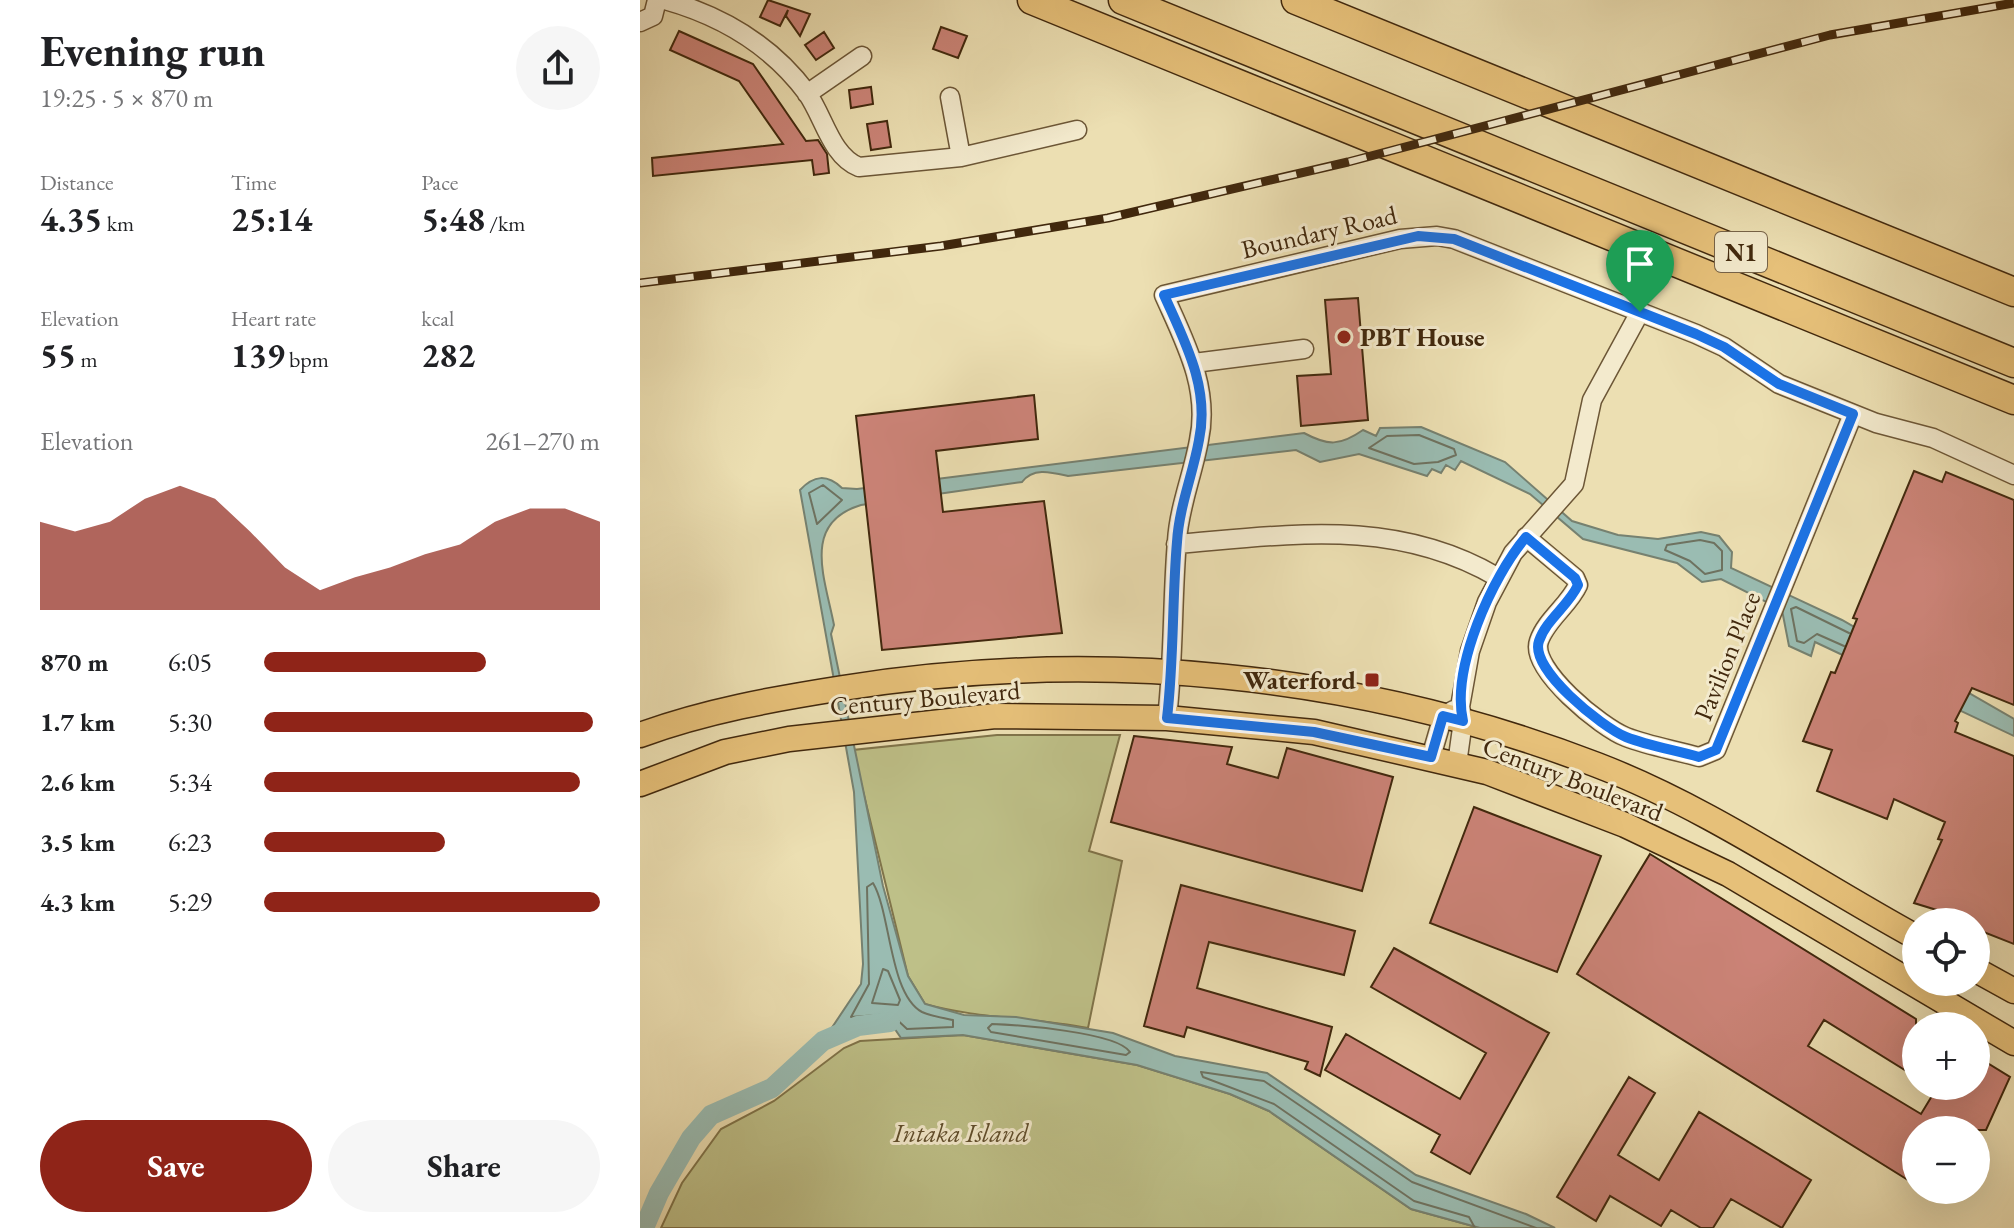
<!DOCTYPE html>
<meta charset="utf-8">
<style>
:root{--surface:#fff;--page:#f6f6f6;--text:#202124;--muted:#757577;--accent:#8f2418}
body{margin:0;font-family:"EB Garamond",serif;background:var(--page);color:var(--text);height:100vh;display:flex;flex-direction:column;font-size:30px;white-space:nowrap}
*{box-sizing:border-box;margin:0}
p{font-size:26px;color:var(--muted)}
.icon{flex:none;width:44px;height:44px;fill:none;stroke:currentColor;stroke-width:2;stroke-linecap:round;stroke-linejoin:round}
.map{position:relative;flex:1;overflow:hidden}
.side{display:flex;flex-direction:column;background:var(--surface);width:640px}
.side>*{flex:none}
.tools{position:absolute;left:1262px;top:908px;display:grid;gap:16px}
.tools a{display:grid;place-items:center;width:88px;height:88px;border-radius:50%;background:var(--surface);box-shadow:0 8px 32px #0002;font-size:40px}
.pin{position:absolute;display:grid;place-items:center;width:68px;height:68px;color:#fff;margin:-82px -34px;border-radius:50% 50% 50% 0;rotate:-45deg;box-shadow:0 0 8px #0007}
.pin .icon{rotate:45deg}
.round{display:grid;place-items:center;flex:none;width:84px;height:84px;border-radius:42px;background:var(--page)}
.headline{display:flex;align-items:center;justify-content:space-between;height:136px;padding:0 40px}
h1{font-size:44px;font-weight:700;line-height:60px}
.metrics{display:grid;grid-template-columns:repeat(3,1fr);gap:12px;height:136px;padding:8px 40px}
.metrics div{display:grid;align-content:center}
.metrics b{font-size:34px;font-weight:700}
.metrics small{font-size:22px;font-weight:400}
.metrics p{font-size:22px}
.chart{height:224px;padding:16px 40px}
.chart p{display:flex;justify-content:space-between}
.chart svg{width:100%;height:144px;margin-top:8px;fill:var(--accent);opacity:.7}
.action{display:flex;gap:16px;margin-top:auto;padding:16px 40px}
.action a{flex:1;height:92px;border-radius:48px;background:var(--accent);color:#fff;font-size:32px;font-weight:700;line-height:92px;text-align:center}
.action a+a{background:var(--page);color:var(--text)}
ul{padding:0 40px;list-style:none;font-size:26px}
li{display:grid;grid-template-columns:128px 96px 1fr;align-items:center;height:60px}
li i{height:20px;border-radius:10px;background:var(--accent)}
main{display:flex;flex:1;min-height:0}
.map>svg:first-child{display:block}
.green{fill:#bec088;stroke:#80744a;stroke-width:2}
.water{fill:#9abcb2;stroke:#768170;stroke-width:2}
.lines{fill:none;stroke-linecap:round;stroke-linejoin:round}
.shore{stroke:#6e7260;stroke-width:2}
.canal{stroke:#9abcb2;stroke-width:20}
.building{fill:#cb8377;stroke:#41280d;stroke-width:2}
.minor-casing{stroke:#6c5636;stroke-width:21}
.major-casing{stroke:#41280d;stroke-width:27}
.highway-casing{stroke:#41280d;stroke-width:31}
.minor{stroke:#f3eacd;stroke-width:18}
.major{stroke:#e6c079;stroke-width:24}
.highway{stroke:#e6c079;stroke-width:28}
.rail-casing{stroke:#41280d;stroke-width:9}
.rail{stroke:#f3eacd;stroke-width:6;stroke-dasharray:18;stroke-linecap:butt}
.route-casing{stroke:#fff;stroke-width:16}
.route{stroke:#1a73e8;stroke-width:10}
.poi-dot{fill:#8f2418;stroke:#f3eacd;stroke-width:3}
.labels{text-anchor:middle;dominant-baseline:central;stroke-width:6;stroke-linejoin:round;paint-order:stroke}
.shield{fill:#f3eacd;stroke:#766247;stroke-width:2}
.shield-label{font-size:24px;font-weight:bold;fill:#41280d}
.street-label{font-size:26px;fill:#41280d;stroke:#f3eacd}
.poi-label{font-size:26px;font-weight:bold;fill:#41280d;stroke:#f3eacd;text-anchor:start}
.park-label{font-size:26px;font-style:italic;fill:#604e2c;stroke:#f3eacd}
</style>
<main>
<section class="side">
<div class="headline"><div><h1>Evening run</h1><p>19:25 · 5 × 870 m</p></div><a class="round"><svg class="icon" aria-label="share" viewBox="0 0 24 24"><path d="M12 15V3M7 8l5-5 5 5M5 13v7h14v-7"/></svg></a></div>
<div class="metrics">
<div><p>Distance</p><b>4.35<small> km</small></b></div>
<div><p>Time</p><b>25:14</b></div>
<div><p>Pace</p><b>5:48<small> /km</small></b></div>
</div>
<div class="metrics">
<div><p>Elevation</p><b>55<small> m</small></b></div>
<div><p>Heart rate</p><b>139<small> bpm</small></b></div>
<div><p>kcal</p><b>282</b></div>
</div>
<div class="chart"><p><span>Elevation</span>261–270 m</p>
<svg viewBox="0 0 160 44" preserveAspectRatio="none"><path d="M0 44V17L10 20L20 17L30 10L40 6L50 10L60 20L70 31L80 38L90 34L100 31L110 27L120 24L130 17L140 13L150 13L160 17V44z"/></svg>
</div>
<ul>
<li><b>870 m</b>6:05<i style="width:66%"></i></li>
<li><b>1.7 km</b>5:30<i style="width:98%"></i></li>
<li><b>2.6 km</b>5:34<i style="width:94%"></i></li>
<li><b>3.5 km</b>6:23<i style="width:54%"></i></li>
<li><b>4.3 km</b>5:29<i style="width:100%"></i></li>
</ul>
<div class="action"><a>Save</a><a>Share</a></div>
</section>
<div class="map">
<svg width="1374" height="1228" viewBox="0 0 1374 1228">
<rect width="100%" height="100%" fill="#ecdfb2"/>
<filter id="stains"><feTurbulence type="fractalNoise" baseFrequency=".0025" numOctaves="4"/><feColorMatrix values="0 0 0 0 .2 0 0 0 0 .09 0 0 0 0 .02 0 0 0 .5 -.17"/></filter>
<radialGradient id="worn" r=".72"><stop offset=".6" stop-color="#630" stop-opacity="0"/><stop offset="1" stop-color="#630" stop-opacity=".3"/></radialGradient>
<path class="green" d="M357 735H480L449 851 482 861 448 1028C393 1017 338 1019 285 1004L268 976 213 750Z
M323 1035 497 1065 590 1094 629 1111 771 1209 840 1228H21L42 1183 81 1129 134 1101 204 1048 220 1041Z"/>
<path class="water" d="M781 427 865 462 932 521 978 535 1018 539 1061 532 1079 536 1092 552 1091 568 1202 620 1374 719V736L1175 642 1171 656 1149 646 1142 610 1081 579 1062 582 1037 563 943 539 890 494 821 461 815 470 806 465 801 473 792 469 787 476 719 454 680 462 656 450 428 476C411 472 393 467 382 482L221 505C161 523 185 578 194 625L191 634 243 886 268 976 285 1004 324 1015 376 1017 473 1033 535 1056 627 1073 776 1175 886 1214 915 1228H840L771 1209 629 1111 590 1094 497 1065 323 1035 261 1038 250 1022 218 1026 183 1041 221 984 223 964 214 792 160 490C174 475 187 474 202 488L217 489 664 433C688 446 700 446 723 430L736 436 740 428Z"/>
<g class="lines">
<path class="shore" d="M779 435 814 449 816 455 798 462 774 464 729 448 747 436Z
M183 485 202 500 177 524 169 493Z
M1060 540 1074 543 1082 551V570L1065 574 1050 561 1025 550 1027 545Z
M1204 646 1177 634 1164 643 1157 641 1151 609 1156 607 1209 633
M233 883C251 913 249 994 282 1012 291 1016 303 1018 313 1020V1027L267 1029 251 1014 211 1017 229 984 227 887Z
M243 969 248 971 260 1000 258 1005 232 1003Z
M352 1024C378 1025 477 1032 490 1052L486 1055 351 1032 348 1028Z
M835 1228 829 1217 774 1201 634 1104 563 1077 561 1072 624 1081 772 1182 896 1228"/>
<path class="canal" d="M4 1228 19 1193 51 1138 71 1115 132 1088 183 1041 218 1026 250 1022"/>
</g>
<path class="building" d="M128 0 170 14 160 36 146 16 148 10 140 26 120 17Z
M301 27 327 36 318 58 293 49Z
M39 31 113 64 166 141 178 140 187 154 189 173 174 175 172 160 13 176 12 158 143 144 99 81 30 50Z
M184 32 194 48 176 60 165 45Z
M231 87 233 104 211 108 209 90Z
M247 121 251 147 231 150 227 124Z
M718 298 728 420 661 426 657 376 691 374 685 300Z
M394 395 398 439 296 451 303 512 404 501 422 633 242 650 216 416Z
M1274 471 1302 482 1306 472 1374 500V705L1332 688 1315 721 1318 723 1315 732 1374 756V944L1336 929V922L1274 903 1302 840 1298 839 1305 822 1254 799 1247 819 1177 791 1192 750 1163 741 1191 672 1195 673 1217 619 1213 618Z
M494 736 592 747 587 764 638 778 647 748 753 777 722 891 471 822Z
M834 807 961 856 917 972 790 923Z
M1010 854 1276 1019V1077L1184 1020 1168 1046 1281 1114 1298 1086H1336V1056L1370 1077 1346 1130H1276V1185L937 974Z
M541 885 715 931 704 975 569 942 557 988 692 1027 680 1076 665 1069 668 1062 547 1027 544 1037 504 1026Z
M754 948 909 1033 830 1174 791 1152 800 1135 685 1070 706 1034 820 1099 846 1053 731 987Z
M989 1077 1015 1093 978 1155 1019 1180 1059 1112 1171 1180 1142 1228 1091 1199 1073 1228H1061L1031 1210 1021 1226 970 1196 956 1221 917 1197Z"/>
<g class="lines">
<g class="minor-casing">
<path id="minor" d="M25 0C82 16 132 46 167 93 184 117 191 156 219 167L321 157 437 130
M0 22 13 16 17 0
M167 94 222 56
M310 97 321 157
M554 363 664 349
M886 537 935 578 938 585C929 605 906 620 899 641 889 669 962 728 986 737 1009 746 1035 750 1059 757L1076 750 1213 414
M536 544C649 535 754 517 857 577
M527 718C534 659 532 600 537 541 539 507 553 474 559 440 570 388 545 342 524 295L760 239 797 236 814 239 1056 334 1084 347 1139 384 1236 423 1293 438 1374 475
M791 757 803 716 814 710
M817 764 823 721 820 707 830 651 847 602 873 553 934 484 952 400 1000 312"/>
</g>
<g class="major-casing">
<path id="major" d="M0 735C66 711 133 699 203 688 456 648 716 672 957 765 1069 808 1170 879 1276 937
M0 784 85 752 149 739 355 716 527 718 674 732 847 772 985 825 1088 874 1374 1043
M1336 970 1374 991"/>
</g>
<g class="highway-casing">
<path id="highway" d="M392 0 1374 400
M483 0 1374 363
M656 0 1374 292"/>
</g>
<use href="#minor" class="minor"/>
<use href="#major" class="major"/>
<use href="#highway" class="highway"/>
<g class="rail-casing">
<path id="rail" d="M0 283 301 246 468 218 708 162 1190 35 1374 3"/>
</g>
<use href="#rail" class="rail"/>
</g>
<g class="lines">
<g class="route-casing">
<path id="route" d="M778 236 814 239 1056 334 1084 347 1139 384 1213 414 1076 750 1059 757C1035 750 1009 746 986 737 962 727 889 669 899 641 906 620 929 605 938 585L935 578 886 537C852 577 811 668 823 721L803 716 791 757 674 732 527 718C534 659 532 600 537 542 539 507 553 474 559 440 570 388 545 342 524 295Z"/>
</g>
<use href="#route" class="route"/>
</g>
<g class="poi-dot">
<circle cx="704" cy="337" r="8"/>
<rect x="724" y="672" width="16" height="16" rx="4"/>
</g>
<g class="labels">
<rect class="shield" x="1075" y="232" width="52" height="40" rx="6"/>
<g class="shield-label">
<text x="1101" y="252">N1</text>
</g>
<g class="street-label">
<text transform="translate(679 232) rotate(-13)">Boundary Road</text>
<text transform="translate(1087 656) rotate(-68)">Pavilion Place</text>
<text transform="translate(285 698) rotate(-5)">Century Boulevard</text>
<text transform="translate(933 779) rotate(21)">Century Boulevard</text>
</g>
<g class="poi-label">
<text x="720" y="337">PBT House</text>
<text x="716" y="680" text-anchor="end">Waterford</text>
</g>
<g class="park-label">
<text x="321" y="1133">Intaka Island</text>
</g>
</g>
<rect width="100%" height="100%" filter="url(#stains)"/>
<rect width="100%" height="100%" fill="url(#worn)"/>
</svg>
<div class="tools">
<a><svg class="icon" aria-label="locate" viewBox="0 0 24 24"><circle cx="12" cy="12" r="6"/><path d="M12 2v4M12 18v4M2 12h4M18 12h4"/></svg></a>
<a>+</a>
<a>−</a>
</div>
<div class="pin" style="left:1000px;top:312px;background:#1e9e55"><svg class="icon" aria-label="arrive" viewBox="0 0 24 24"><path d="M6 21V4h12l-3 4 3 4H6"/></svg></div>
</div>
</main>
